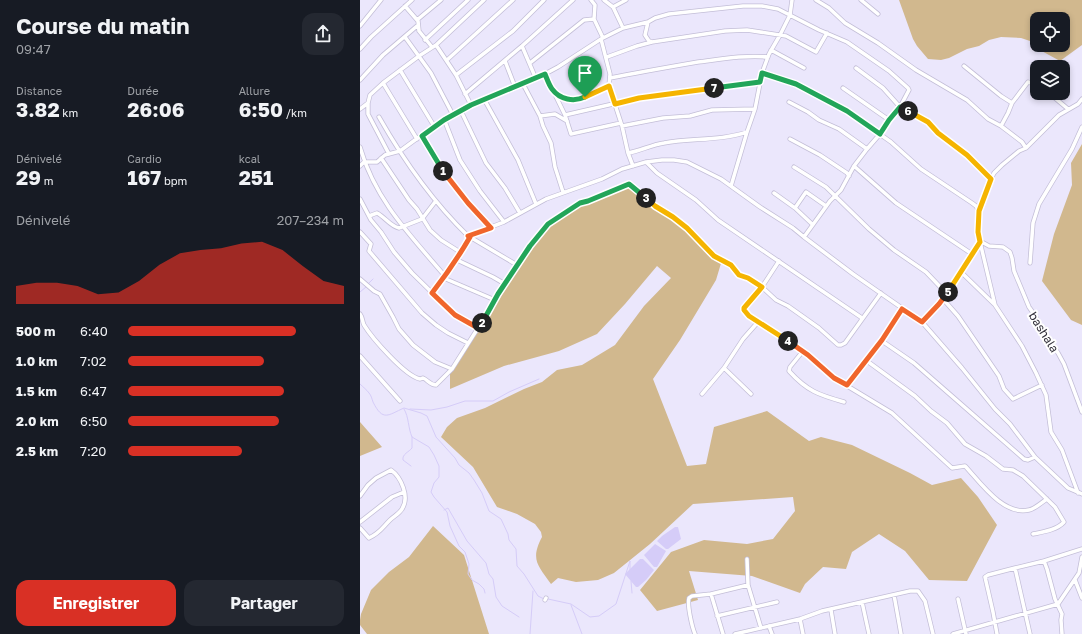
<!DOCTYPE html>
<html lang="fr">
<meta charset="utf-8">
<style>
:root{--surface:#171b24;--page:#242831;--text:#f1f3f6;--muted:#9ea1a6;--accent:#d93025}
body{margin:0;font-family:"Golos Text",sans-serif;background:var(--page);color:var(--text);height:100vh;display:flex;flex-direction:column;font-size:15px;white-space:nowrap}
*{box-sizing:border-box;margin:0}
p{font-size:13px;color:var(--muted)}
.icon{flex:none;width:22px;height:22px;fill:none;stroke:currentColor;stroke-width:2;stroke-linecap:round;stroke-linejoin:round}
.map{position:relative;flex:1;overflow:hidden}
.side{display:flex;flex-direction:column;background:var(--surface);width:360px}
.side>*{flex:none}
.tools{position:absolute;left:670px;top:12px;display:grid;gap:8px}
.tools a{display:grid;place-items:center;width:40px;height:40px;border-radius:8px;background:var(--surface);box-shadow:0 2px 6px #0003;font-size:20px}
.pin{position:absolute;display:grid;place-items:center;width:34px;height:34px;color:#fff;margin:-41px -17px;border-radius:50% 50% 50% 0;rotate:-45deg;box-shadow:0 0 4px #0007}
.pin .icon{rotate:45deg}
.km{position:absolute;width:20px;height:20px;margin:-10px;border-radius:50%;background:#222;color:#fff;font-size:11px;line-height:20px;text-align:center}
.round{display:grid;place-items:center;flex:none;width:42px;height:42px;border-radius:12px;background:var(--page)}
.headline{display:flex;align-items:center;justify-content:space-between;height:68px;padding:0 16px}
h1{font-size:22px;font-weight:700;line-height:30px}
.figures{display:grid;grid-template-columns:repeat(3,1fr);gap:6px;height:68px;padding:4px 16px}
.figures div{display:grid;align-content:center}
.figures b{font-size:20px;font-weight:700}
.figures small{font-size:11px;font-weight:400}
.figures p{font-size:11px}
.chart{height:112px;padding:8px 16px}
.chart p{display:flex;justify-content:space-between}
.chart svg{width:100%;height:72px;margin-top:4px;fill:var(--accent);opacity:.7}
.button{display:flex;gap:8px;margin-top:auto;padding:8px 16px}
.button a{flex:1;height:46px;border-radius:12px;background:var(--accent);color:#fff;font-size:16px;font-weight:700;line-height:46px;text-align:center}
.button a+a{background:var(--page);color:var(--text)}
ul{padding:0 16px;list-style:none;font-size:13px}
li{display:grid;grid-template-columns:64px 48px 1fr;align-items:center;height:30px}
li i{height:10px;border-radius:5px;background:var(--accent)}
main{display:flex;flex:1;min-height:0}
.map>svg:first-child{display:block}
.green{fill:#d1b88e;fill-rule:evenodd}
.water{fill:#d5ccf8}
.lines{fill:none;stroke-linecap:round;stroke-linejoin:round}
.stream{stroke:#d5ccf8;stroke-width:1}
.minor-casing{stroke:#c3bed7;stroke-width:5}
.minor{stroke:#fff;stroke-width:3.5}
.split-1-casing{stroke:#fff;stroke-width:8}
.split-2-casing{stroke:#fff;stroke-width:8}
.split-3-casing{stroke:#fff;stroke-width:8}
.split-4-casing{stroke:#fff;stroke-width:8}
.split-5-casing{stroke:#fff;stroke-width:8}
.split-6-casing{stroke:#fff;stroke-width:8}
.split-7-casing{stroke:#fff;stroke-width:8}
.split-8-casing{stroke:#fff;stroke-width:8}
.split-1{stroke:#22a559;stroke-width:5}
.split-2{stroke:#f0652b;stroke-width:5}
.split-3{stroke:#22a559;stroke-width:5}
.split-4{stroke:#f5b400;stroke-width:5}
.split-5{stroke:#f0652b;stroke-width:5}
.split-6{stroke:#f5b400;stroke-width:5}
.split-7{stroke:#22a559;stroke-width:5}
.split-8{stroke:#f5b400;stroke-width:5}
.labels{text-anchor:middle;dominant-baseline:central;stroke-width:4;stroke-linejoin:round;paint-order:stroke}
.street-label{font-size:12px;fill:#35333d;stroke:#fff}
</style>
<main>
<section class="side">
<div class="headline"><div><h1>Course du matin</h1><p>09:47</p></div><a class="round"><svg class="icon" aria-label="share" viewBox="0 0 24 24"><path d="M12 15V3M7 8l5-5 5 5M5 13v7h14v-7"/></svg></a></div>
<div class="figures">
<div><p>Distance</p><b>3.82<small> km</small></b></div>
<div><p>Durée</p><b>26:06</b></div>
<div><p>Allure</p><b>6:50<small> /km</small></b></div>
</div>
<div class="figures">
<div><p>Dénivelé</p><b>29<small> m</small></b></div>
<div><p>Cardio</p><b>167<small> bpm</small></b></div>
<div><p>kcal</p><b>251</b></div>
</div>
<div class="chart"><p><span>Dénivelé</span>207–234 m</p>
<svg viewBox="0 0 160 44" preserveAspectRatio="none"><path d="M0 44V33L10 31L20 31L30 33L40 38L50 37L60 30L70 20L80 13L90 11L100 10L110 7L120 6L130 11L140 21L150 30L160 33V44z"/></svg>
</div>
<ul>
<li><b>500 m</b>6:40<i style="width:78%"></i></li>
<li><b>1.0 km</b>7:02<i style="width:63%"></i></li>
<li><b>1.5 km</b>6:47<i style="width:72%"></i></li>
<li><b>2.0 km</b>6:50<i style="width:70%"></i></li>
<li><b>2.5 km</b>7:20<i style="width:53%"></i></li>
</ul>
<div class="button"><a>Enregistrer</a><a>Partager</a></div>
</section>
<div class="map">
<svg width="722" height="634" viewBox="0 0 722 634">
<rect width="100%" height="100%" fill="#ebe7fc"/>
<path class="green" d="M539 0H722V45L700 61 678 49 673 42 661 38 641 37 629 40 619 46 607 49 589 58 581 60 568 59 557 46 553 39ZM677 19H703V45H677Z
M722 144V325L711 320 682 281 694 234 712 185 711 163Z
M269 185 331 231 357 258 362 260 356 280 320 340 293 379 327 466 346 464 354 427 407 411 449 441 461 437 492 445 550 473 572 485 601 478 618 497 637 525 607 581 569 580 545 551 519 534 492 552 486 569 463 567 445 584 440 593 392 576 329 571 338 600 297 611 280 590 311 552 344 540 387 544 413 539 435 511 433 497 333 504 290 544 254 573 238 580 216 582 198 578 191 584C178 565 170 560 182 537L181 532 175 524 157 514 137 507 113 467 81 437 87 427 97 418 125 408 164 389 182 382 197 370 222 365 255 345 284 306 311 278 297 266 265 304 237 334 199 351 144 366 90 389V371L164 258 186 228 204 213 226 201Z
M0 422 22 447 0 456Z
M73 526 104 555 129 634H7L0 625V620L1 614 11 590 29 572 49 557Z"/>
<path class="water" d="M315 527H318L321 539 308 549H306L297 541 302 536Z
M295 544 306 551 297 567H294L284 555Z
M280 559H283L294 570 286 580 278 587H276L265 574Z"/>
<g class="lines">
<path class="stream" d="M8 284 13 279
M0 292 6 287
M0 384C3 387 7 390 9 393 11 395 12 399 13 402 23 422 28 415 44 408L61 413 67 416 76 437 95 458 99 465 109 473 114 480 122 493 129 511 141 519 148 534 149 540 156 549 157 566 164 574 178 596 184 599
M44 409C49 417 48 428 52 437L69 447 74 455 79 466V477L74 483 71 492 74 497 87 512 90 526 99 546 105 552 109 564 108 574 112 580 119 584 124 589 125 593
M50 409 71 410 87 407 105 401H133L149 392 179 379
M51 466 43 460C42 454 49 452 52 448V437
M84 510 88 508 107 541 126 563 129 574 133 579 136 597 142 606 159 617
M271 581 272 593
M188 599 211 604 230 617 239 616 256 604 270 561V570
M211 605 222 634
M170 634 173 591"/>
<g class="minor-casing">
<path id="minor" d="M231 0 235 5 234 19 243 38
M244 0 253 7 263 28
M456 0 469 8 485 23 518 43 556 70 607 100 628 119 641 126 662 142 666 148
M501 0 518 14
M45 6 58 21 59 31 72 47
M253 7 266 0
M57 20 81 0
M288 22 285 35 289 41 292 42
M0 26 21 0
M45 37 71 73 93 115
M241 39 250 74 249 86 262 126 268 153C280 151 291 145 304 143 331 138 360 141 387 132
M65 40 108 0
M76 45 96 75 111 105
M162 46 176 79
M0 49 11 37 52 0
M411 50 444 68
M247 57 277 46 292 42 365 31 387 30 426 36 456 52 467 33
M87 60 153 0
M145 61 155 87
M170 63 224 20 234 19
M604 66 641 96 652 103 648 113 641 126
M496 68 523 88 540 107 568 122 578 133 607 155 631 179
M40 70 74 126
M402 73 436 84 487 111 531 142 561 169 612 203 616 206 619 211
M185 74 205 115 211 134 261 123
M96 75 153 31 184 0
M250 78C280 72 309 67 338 62 362 59 384 55 408 57
M0 80 23 55 57 26
M23 83 57 139
M163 84 180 116 183 126 191 143 195 167 203 192
M483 88 529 120
M195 92 203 98 219 100 249 86
M689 93 708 109
M105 94 162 46 213 0
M124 99 158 160 176 204
M429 102 448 112 459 120 479 129 507 149
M652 103 668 82 677 85
M0 109 8 103
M101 111 126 163 145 188 160 213
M205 115 279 98 400 82
M180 116 195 114 207 121
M19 117C44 161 72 201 108 236
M84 119 100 160 120 191 144 222
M262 126 303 118 330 116 352 110 395 109
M62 136 87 177 108 203 131 228
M430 139 460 155 487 173 489 176
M0 147C15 200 50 235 85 276L86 279 135 300
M268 153 273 166
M29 154 8 114V103L10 95 23 83 59 56 76 45 124 0
M21 158 49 200 57 209 70 230 81 240 100 252
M286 162 297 173 336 200 358 220 502 318
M0 166 4 162H17L25 155 40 151 74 126 93 115 111 105 185 74 198 67 241 39 263 28 288 22 295 18 309 14 383 6H402L418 9 459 30 487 42 529 71 548 88 549 90 540 107 529 120 520 134 507 149 494 166 481 190 470 201 444 237
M494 166 536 203 612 254
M434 167 466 187 509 229 534 250 566 272 587 294
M371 186 387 132 395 109 402 73 409 54 420 35 430 15 432 0
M414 193 435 208
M0 199 11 220 21 232 34 252 52 273 94 314 118 328
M9 216 17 213C25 217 30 226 39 228L62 219 75 202
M452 224 435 208 446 192 466 206
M0 232 11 244 9 251 62 313 76 325 88 333 108 343
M108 236 144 222 186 199 242 179 262 169 286 162 302 160H314L327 162 361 179 400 207 433 228 444 237 493 274 562 322 602 368 635 409 650 424 675 457 708 488 722 494
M110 237 157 265
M620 241 629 246 643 247 650 252 652 258 654 271 669 307 676 317 679 324 698 353 704 364 722 412
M95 259 133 277 145 284
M419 261 402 287 384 308V310L389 316 414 331 448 355 474 378 532 413 592 468 605 466C620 482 643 516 669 510 675 509 682 502 687 499
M670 263 673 223 679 204 712 149 722 127
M601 272 634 304
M0 279 14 291 20 294 33 317 39 329 53 345 75 362 92 369
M72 293C86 275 98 256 110 237L108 236
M583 299 598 316 639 376 644 389 653 399 682 385
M0 314C3 318 2 321 4 325 12 338 45 376 60 379 61 379 62 378 63 378 68 380 70 385 76 385L92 369 170 246 188 224 220 203 228 201 269 184 295 206 313 217 327 228 354 257 363 262 368 264 379 275 388 278 402 287 416 300 428 306 459 328 478 345H481L485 343 521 293
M562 322 583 299 620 242
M522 341 554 363 664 459 668 460 675 457
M443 351 430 367 429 371C447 391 459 395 484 402
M0 356 40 401
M507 361 555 396 571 411 587 423 605 444 626 456 643 469 653 470 663 476 695 507 704 522C697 530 683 532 673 534
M364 368 391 394
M487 385 522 341 542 309
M342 394 364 368 383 339 398 322
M718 493 702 450 691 432 686 395 676 373 662 346 635 305 620 242 619 232V211L631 179 634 173 642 165 659 151 666 148 699 115 718 104 722 99
M0 496 8 485 16 478 31 470C41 477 50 497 42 509 39 514 34 516 30 520 22 528 20 533 9 538L0 528
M0 522 32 497 44 492
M387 559 388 585 401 628
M684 561 687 569 695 599 702 614 701 620 702 634
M715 580 722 598
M351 594 363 634
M534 595 541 634
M598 599 606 634
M185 600 186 598
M502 602 509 634
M471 610 475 634
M357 616 417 602
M440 619 443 634
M409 626 412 634
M335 634C332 627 327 605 329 598L332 596 351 594 388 585
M375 634 440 619 462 611 550 591H558L565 601 573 634
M593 634 698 604 719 573 722 557
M637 634 633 612 625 577 628 575 655 568
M670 634 655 568 684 561 722 549"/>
</g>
<use href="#minor" class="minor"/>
</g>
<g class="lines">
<g class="split-1-casing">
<path id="split-1" d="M83 171 62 136 84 120 111 105 185 74C187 79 189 85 192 89 200 100 214 102 225 97"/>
</g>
<g class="split-2-casing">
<path id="split-2" d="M83 171 108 203 131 228 108 236 110 237C99 256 86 275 72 293L95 315 118 328 122 323"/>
</g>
<g class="split-3-casing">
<path id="split-3" d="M122 323 138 294 170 246 188 224 220 203 228 201 269 184 286 198"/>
</g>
<g class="split-4-casing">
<path id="split-4" d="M286 198 295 206 313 217 327 228 354 256 371 265 379 275 388 278 402 287 384 308V310L389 316 428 341"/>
</g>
<g class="split-5-casing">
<path id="split-5" d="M428 341 448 355 474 378 487 385 522 340 542 309 562 322 579 304 588 292"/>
</g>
<g class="split-6-casing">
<path id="split-6" d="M548 111 568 122 578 133 607 155 631 179 619 211 618 232 620 242 588 292"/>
</g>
<g class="split-7-casing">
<path id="split-7" d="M354 88 400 82 402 73 436 84 487 111 520 134 529 120 540 107 548 111"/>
</g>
<g class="split-8-casing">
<path id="split-8" d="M225 97 249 86 255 104 279 98 354 88"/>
</g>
<use href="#split-1" class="split-1"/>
<use href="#split-2" class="split-2"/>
<use href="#split-3" class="split-3"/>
<use href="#split-4" class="split-4"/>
<use href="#split-5" class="split-5"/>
<use href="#split-6" class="split-6"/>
<use href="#split-7" class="split-7"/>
<use href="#split-8" class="split-8"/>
</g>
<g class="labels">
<g class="street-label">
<text transform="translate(684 332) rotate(58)">bashala</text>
</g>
</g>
</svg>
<div class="tools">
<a><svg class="icon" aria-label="locate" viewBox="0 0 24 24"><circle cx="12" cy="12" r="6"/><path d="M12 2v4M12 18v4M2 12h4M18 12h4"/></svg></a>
<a><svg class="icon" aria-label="layers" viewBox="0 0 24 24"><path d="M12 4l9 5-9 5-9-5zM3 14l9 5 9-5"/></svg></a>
</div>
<div class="pin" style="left:225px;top:97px;background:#1e9e55"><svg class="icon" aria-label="arrive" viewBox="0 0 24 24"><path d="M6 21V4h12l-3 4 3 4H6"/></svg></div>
<b class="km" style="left:83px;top:171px">1</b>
<b class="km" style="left:122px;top:323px">2</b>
<b class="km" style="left:286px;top:198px">3</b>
<b class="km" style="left:428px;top:341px">4</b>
<b class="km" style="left:588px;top:292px">5</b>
<b class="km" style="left:548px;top:111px">6</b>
<b class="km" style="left:354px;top:88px">7</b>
</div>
</main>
